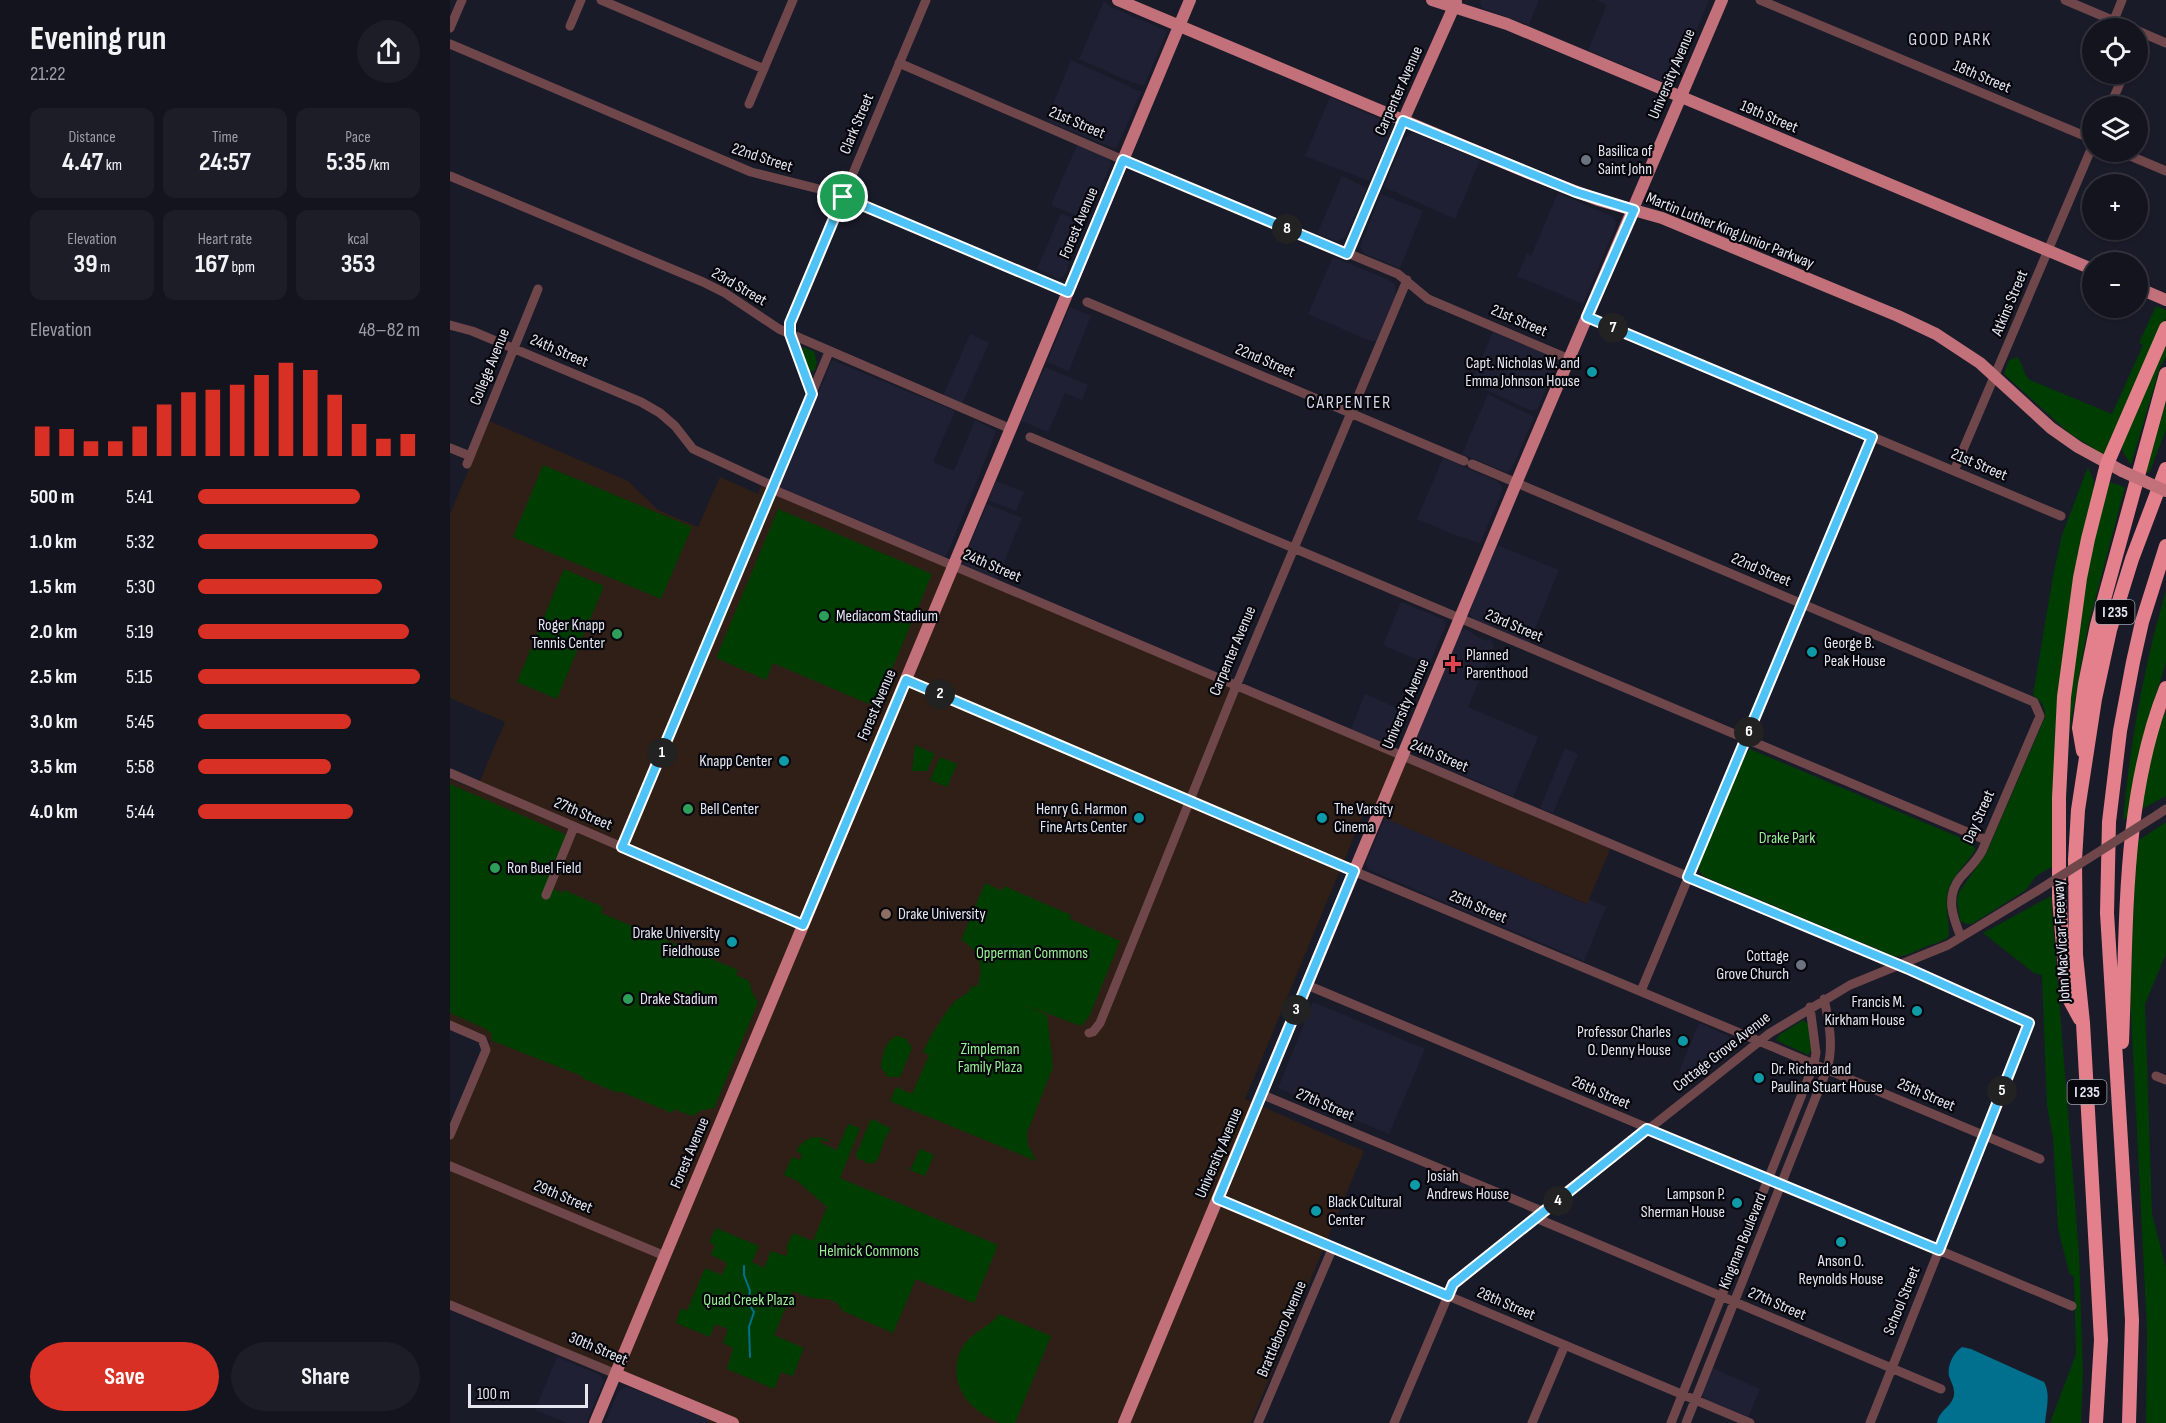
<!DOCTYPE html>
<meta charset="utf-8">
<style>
:root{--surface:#14141f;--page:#1d1d28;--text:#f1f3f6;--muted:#9d9ea4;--line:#33333d;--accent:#d93025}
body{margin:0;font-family:"Sofia Sans Condensed",sans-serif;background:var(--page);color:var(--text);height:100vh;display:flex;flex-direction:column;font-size:22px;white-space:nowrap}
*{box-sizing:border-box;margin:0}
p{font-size:20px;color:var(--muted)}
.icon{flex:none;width:33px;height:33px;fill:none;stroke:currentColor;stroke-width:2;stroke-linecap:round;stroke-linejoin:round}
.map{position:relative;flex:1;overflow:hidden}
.sheet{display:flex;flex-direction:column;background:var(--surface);width:450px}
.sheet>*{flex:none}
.tools{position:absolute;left:1632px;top:18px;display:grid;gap:12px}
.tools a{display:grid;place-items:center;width:66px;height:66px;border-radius:50%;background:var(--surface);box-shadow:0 2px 4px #0004,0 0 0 2px var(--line);font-size:30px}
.scale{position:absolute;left:18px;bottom:15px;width:120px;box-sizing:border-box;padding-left:6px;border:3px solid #e6e6f1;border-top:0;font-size:16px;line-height:21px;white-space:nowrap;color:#e6e6f1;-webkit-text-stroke:4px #06060c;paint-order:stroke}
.pin{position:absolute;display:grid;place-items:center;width:51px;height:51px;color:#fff;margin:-26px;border:3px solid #fff;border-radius:50%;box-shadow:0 2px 6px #0007}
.km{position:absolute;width:30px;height:30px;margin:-15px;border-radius:50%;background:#222;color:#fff;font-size:16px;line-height:30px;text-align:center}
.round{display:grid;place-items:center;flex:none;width:63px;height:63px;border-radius:32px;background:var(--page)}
.head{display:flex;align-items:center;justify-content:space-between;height:102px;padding:0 30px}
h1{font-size:33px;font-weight:700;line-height:45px}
.figures{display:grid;grid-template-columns:repeat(3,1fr);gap:9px;height:102px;padding:6px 30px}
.figures div{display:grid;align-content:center;border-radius:12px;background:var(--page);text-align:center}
.figures b{font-size:26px;font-weight:700}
.figures small{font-size:16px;font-weight:400}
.figures p{font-size:16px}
.chart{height:168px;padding:12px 30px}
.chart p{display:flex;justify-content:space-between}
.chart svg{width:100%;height:108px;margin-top:6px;stroke:var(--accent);stroke-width:6}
.action{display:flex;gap:12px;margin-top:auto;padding:12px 30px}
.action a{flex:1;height:69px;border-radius:36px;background:var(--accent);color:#fff;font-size:24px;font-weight:700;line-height:69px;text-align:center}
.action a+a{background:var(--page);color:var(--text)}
ul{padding:0 30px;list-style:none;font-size:20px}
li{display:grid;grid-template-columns:96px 72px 1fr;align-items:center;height:45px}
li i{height:15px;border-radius:8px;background:var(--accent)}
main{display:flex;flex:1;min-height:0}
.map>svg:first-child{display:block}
.built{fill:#202034}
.education{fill:#2f1f16}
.green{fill:#003d03}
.water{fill:#00708f}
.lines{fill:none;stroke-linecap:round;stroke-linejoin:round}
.stream{stroke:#00708f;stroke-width:2}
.minor{stroke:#6f474b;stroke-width:9}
.major{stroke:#c27079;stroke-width:12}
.highway{stroke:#e3808b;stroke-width:14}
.minor-bridge{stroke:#6f474b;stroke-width:9}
.major-bridge{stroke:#c27079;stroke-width:12}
.route-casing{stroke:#fff;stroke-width:12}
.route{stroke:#4fc3f7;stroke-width:8}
.worship-dot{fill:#6b7280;stroke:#06060c;stroke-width:2}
.culture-dot{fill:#0f9aa8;stroke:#06060c;stroke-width:2}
.leisure-dot{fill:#2e9e5b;stroke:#06060c;stroke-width:2}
.health-dot{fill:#e0444e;stroke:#06060c;stroke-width:2}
.education-dot{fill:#8d6e63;stroke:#06060c;stroke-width:2}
.labels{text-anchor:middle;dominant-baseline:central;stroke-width:4.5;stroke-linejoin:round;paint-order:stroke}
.shield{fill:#06060c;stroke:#a3a3ac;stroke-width:1.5}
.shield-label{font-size:15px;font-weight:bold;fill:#e6e6f1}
.street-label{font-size:16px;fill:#e6e6f1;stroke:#06060c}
.poi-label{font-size:16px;fill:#e6e6f1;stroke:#06060c;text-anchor:start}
.park-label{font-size:16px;fill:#98f093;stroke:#06060c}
.neighbourhood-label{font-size:18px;letter-spacing:1.5px;fill:#d4d5e9;stroke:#06060c}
</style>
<main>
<section class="sheet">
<div class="head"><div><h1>Evening run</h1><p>21:22</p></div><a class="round"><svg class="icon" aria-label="share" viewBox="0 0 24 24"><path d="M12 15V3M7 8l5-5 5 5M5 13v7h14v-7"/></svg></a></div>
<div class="figures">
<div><p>Distance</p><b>4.47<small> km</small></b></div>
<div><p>Time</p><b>24:57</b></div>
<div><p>Pace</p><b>5:35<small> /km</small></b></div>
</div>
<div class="figures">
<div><p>Elevation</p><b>39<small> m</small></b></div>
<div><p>Heart rate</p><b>167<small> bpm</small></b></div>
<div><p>kcal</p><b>353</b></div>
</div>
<div class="chart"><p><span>Elevation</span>48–82 m</p>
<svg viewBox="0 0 160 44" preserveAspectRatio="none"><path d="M5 44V32M15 44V33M25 44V38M35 44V38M45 44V32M55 44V23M65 44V18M75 44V17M85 44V15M95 44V11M105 44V6M115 44V9M125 44V19M135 44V31M145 44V37M155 44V35"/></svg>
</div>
<ul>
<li><b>500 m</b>5:41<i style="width:73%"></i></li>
<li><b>1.0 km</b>5:32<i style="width:81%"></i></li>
<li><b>1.5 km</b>5:30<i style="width:83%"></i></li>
<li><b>2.0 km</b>5:19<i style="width:95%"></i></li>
<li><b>2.5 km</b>5:15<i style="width:100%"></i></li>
<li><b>3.0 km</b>5:45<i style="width:69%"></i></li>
<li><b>3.5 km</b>5:58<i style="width:60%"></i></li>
<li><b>4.0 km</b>5:44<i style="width:70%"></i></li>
</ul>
<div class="action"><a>Save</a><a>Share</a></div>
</section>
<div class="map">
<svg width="1716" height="1423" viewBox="0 0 1716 1423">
<rect width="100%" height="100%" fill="#1a1b29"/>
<path class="built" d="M1031 0H1089L1079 25 1032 8 1030 3Z
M1147 0H1259L1224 84 1221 85 1138 50 1157 5Z
M654 1 659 6 717 31 694 86 669 77 629 59Z
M621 60 691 92 666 149 596 121Z
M880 97 935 121 940 126 939 137 919 181 855 156Z
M961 133 967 134 1030 160 1005 219 934 187 954 139Z
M627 145 658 158 661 164 637 220 601 205Z
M892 176 917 188 895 237 887 241 867 234Z
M1108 193 1163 217 1166 222 1165 228 1133 304 1067 276 1077 254 1081 256Z
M931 194 973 211 950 268 915 254 910 247Z
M611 213 630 222 635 226 614 276 609 279 587 269Z
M883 257 941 281 945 285 946 295 926 341H920L858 314Z
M620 307 641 316 619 371 597 362Z
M1043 332 1096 354 1105 360 1104 371 1087 410H1080L1021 383Z
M520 334 539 343 512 404 493 396Z
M382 360 505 411 483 462 504 471 525 420 546 431 527 481 497 554 494 557 330 487Z
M595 367 638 385 632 400 615 393 598 432 571 421Z
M1038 394 1084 417 1064 464 1060 470 1056 472 1012 454Z
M993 458 1047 481 1052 487 1050 497 1030 543 1000 533 967 519Z
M546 481 574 492 566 511 538 500Z
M537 504 572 518 547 579 515 565 513 561Z
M1047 545 1109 570 1079 643 1023 619 1020 614 1025 596Z
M951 602 993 619 995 622V627L979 665 933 645Z
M1016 629 1031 639 1037 641 1039 639 1041 640 1044 646 1018 707 1088 737 1063 797 962 752 961 748 1010 632Z
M915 694 959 713 944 746 941 747 901 729Z
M1115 748 1128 754 1103 813 1090 808Z
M935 818 1136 904 1139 899 1156 907 1134 961 919 870 916 863Z
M863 1002 975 1049 939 1134 828 1088Z
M1249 1023 1288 1040 1290 1045 1247 1080 1229 1072Z
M107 1357 148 1374 152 1378 153 1383 136 1423H118L85 1410Z
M1262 1368 1310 1389 1298 1417 1255 1399 1253 1396 1252 1392Z
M176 1387 181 1388 259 1419 257 1423H155L168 1392Z"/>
<path class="education" d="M39 421 178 481 208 510 248 527 270 477 308 494 312 484 1162 844 1137 904 915 810 795 1099 914 1151 801 1423H257L262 1413 0 1305V1135L40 1041 33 1034 0 1021V779L26 790 55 722 0 698V514Z"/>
<path class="green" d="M1706 306 1716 310V318L1654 455 1619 433 1554 374 1559 360 1567 357C1574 364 1572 373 1580 380L1662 414 1693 345 1689 343Z
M1716 345V357L1710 367 1681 465 1672 450 1673 440Z
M352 347 364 351 367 363 364 372 358 370Z
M1716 394V430L1699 473 1695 471Z
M93 465 242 527 211 599 63 537Z
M1638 467 1644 482 1603 866 1586 876 1576 890 1522 924H1516L1510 921 1507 902 1509 892 1536 854 1595 717C1596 707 1591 701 1583 695L1603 576 1612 535Z
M1659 482 1675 487 1637 631 1619 735 1614 831 1618 715 1635 577Z
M328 509 482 574 429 700 422 698 419 704 323 663 316 680 266 658Z
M114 569 154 586 107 699 67 682Z
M1716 590V662L1692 743 1679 817 1673 820C1680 742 1694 666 1716 590Z
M1716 711V796L1690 810 1705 733Z
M465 745 485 754 477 771H462Z
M1300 749 1523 843 1525 850 1523 853C1516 865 1504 874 1499 888 1492 903 1503 932 1497 938 1492 942 1482 944 1475 947 1465 951 1455 958 1444 956L1253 876 1248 868 1250 863 1295 754Z
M490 757 507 764 497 787 480 780Z
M0 784 117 835 97 886 112 893 114 890 153 907 151 913 288 970 286 975 299 981 302 992 308 1002 264 1108 252 1110 242 1116 224 1109 222 1113 169 1091 168 1093 132 1078V1076L43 1041 41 1037 42 1034 34 1028 0 1013Z
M1716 822V954L1695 1004 1702 1214 1716 1268V1423H1696L1697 1330 1680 994 1686 842Z
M535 883 552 891 554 886 621 915 620 919 670 941 639 1017 631 1026 575 1005 597 1015 603 1067 577 1133 578 1145 586 1161 440 1101 446 1087 462 1094 479 1055 473 1052C478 1040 498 1006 508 999 515 994 518 994 522 986L527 987C535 967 529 950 511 940Z
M1601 896 1629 1253 1633 1375 1631 1423H1600L1626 1354 1624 1277 1619 1273 1608 1228 1603 1137 1597 1106 1592 975 1584 973 1533 933Z
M1353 1020 1358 1024 1362 1050 1358 1055 1326 1040 1329 1035Z
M448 1036 456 1039 462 1048 450 1077H438L431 1067C433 1054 434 1040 448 1036Z
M422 1119 440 1128V1131C432 1140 432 1153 426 1162L418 1164 413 1160 407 1159 406 1153C412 1144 416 1126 422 1119Z
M398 1124 410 1128 390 1178 548 1245 524 1303 466 1279 443 1333 393 1311C383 1295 378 1301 362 1298 356 1297 348 1293 343 1291L324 1335 354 1348 343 1376 331 1372 324 1389 277 1369 283 1348 273 1343 278 1329 265 1324 260 1337 226 1323 231 1308 237 1311 255 1268 272 1275 277 1263 261 1255 265 1245 259 1242 266 1228 309 1246 302 1262 314 1268 321 1251 336 1256 338 1250 336 1248 343 1233 363 1241 377 1207 346 1180 334 1175 342 1157 350 1160 352 1154 346 1151C354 1138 364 1134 379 1140V1142L371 1139V1143L387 1150Z
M470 1149 484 1155 475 1176 460 1170Z
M549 1314 601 1336 565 1423C560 1423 555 1423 551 1423 546 1422 542 1419 538 1417 513 1404 497 1375 512 1348 521 1332 539 1328 549 1314Z"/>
<path class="water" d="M1512 1347 1521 1349 1594 1382C1601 1394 1596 1410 1595 1423H1487C1489 1410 1502 1407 1504 1395 1505 1388 1501 1382 1499 1376 1497 1366 1503 1353 1512 1347Z"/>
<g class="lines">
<path class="stream" d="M294 1266V1275L300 1291 298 1303 304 1312 299 1327 300 1357"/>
<path class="minor" d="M151 0 314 69
M1310 0 1642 139
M1615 0 1681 28
M1664 20 1672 0
M120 26 131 0
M0 28 12 0
M1688 31 1716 43
M0 44 301 172 385 193 618 292
M449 63 673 160 948 274 978 299 1119 359
M299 104 343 0
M1660 106 1674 74
M1671 152 1716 171
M0 176 253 282 275 293 329 329 561 429
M897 254 953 121
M637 302 1014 461
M1137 317 1611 516
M0 325 22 331 191 402 210 413 225 426 243 449 323 486
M362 394 340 334V323L476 0
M580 437 1536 840
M0 448 20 456
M17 464 88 289
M1022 464 1584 702 1590 716 1532 851C1526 862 1518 869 1510 878 1495 897 1503 918 1511 937
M1504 471 1642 147
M322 489 1577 1020 1578 1027 1420 1423
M456 680 913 875 1590 1159
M0 773 353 925
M1707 815 1716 809
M173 847 379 352
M96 895 124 827
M857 985 1622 1306
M1191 991 1422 437
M0 1025 32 1039 36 1050 0 1135
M639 1033 643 1032 650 1023 786 686 957 280
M1706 1076 1716 1080
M811 1094 1094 1212
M0 1166 215 1256
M768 1199 1300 1423
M1086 1218 1491 1389
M0 1305 166 1374
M808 1423 883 1247
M944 1423 1003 1284 1320 1033 1400 985 1498 945 1587 891
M1082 1423 1115 1345
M1221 1423 1364 1064 1366 1053 1360 1007
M1236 1423 1377 1069C1384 1047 1379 1021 1374 999"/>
<path class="major" d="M668 0 1081 174 1148 200 1212 218 1448 316 1486 334 1530 363 1601 428 1628 447 1672 471
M982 0 1057 24 1642 269
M953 121 1006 2
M1688 288 1716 300
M166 1374 283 1423
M145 1423 740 0
M674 1423 1070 474 1272 0"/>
<path class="highway" d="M1633 751 1629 728 1635 684 1647 625 1716 374
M1630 1019 1617 995 1609 898V798L1614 697 1630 578 1638 539 1657 464 1716 328
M1672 1042C1677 925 1672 798 1716 688
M1646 1423 1651 1340 1633 1023 1626 955 1625 860 1628 810 1645 699 1660 630 1682 559 1716 469
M1679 1423 1682 1320 1657 913 1659 822 1670 731 1683 662 1692 622 1716 546"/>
<path class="minor-bridge" d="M1587 891 1707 815"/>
<path class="major-bridge" d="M1672 471 1716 491"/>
</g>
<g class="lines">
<g class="route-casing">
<path id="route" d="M953 121 1126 192 1184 210 1137 317 1422 437 1238 877 1461 970 1579 1023 1489 1250 1197 1129 1003 1284 998 1296 768 1199 904 871 456 680 353 925 172 847 362 394 340 334V323L393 197 618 292 673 160 897 254Z"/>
</g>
<use href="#route" class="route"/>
</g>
<g class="worship-dot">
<circle cx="1136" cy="160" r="6"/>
<circle cx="1351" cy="965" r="6"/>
</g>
<g class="culture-dot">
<circle cx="1142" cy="372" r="6"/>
<circle cx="1362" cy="652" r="6"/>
<circle cx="334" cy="761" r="6"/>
<circle cx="689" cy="818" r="6"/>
<circle cx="872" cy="818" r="6"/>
<circle cx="282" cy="942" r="6"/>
<circle cx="1467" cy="1011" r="6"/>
<circle cx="1233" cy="1041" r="6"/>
<circle cx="1309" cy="1078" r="6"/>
<circle cx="965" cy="1185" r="6"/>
<circle cx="1287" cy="1203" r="6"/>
<circle cx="866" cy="1211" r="6"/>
<circle cx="1391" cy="1242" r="6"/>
</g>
<g class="leisure-dot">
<circle cx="374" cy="616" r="6"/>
<circle cx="167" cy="634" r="6"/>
<circle cx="238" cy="809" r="6"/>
<circle cx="45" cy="868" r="6"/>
<circle cx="178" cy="999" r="6"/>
</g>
<path class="health-dot" d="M1000 655h6v6h6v6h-6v6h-6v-6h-6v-6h6z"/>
<circle class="education-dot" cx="436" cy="914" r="6"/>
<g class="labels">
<g class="shield">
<rect x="1645.5" y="600" width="39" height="24" rx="4.5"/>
<rect x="1617.5" y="1080" width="39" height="24" rx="4.5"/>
</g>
<g class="shield-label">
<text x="1665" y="612">I 235</text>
<text x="1637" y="1092">I 235</text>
</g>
<g class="street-label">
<text transform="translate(1222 74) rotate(-67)">University Avenue</text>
<text transform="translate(1532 77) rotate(23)">18th Street</text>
<text transform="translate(949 91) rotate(-66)">Carpenter Avenue</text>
<text transform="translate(1319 117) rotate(23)">19th Street</text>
<text transform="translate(627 123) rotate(23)">21st Street</text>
<text transform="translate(407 124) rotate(-67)">Clark Street</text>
<text transform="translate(312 158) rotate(18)">22nd Street</text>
<text transform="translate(629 223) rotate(-67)">Forest Avenue</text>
<text transform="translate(1280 231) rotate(22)">Martin Luther King Junior Parkway</text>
<text transform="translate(289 287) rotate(30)">23rd Street</text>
<text transform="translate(1560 303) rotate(-67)">Atkins Street</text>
<text transform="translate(1069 321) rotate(23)">21st Street</text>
<text transform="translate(109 351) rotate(23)">24th Street</text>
<text transform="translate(815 361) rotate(23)">22nd Street</text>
<text transform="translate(40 367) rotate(-68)">College Avenue</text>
<text transform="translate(1529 465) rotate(23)">21st Street</text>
<text transform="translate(542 566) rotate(23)">24th Street</text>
<text transform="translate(1311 570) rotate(23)">22nd Street</text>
<text transform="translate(1064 626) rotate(23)">23rd Street</text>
<text transform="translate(783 651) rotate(-67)">Carpenter Avenue</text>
<text transform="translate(956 704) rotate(-67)">University Avenue</text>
<text transform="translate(427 705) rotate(-67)">Forest Avenue</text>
<text transform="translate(989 756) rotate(23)">24th Street</text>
<text transform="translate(133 814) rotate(23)">27th Street</text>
<text transform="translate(1529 817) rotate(-66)">Day Street</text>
<text transform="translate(1028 907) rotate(23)">25th Street</text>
<text transform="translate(1612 941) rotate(-93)">John MacVicar Freeway</text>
<text transform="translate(1272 1052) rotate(-38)">Cottage Grove Avenue</text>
<text transform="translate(1151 1093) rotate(23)">26th Street</text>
<text transform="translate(1476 1095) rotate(23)">25th Street</text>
<text transform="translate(875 1105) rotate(23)">27th Street</text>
<text transform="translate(240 1153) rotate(-67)">Forest Avenue</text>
<text transform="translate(769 1153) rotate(-67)">University Avenue</text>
<text transform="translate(113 1197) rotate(23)">29th Street</text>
<text transform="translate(1293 1241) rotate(-68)">Kingman Boulevard</text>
<text transform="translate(1452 1301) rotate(-68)">School Street</text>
<text transform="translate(1056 1304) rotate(23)">28th Street</text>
<text transform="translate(1327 1304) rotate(23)">27th Street</text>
<text transform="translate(832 1329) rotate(-67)">Brattleboro Avenue</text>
<text transform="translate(148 1349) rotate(23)">30th Street</text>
</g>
<g class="poi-label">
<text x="1148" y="151">Basilica of<tspan x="1148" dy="18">Saint John</tspan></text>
<text x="1130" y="363" text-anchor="end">Capt. Nicholas W. and<tspan x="1130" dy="18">Emma Johnson House</tspan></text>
<text x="386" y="616">Mediacom Stadium</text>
<text x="155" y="625" text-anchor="end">Roger Knapp<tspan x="155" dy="18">Tennis Center</tspan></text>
<text x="1374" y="643">George B.<tspan x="1374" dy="18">Peak House</tspan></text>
<text x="1016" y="655">Planned<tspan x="1016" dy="18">Parenthood</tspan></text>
<text x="322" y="761" text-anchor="end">Knapp Center</text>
<text x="250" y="809">Bell Center</text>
<text x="677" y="809" text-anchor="end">Henry G. Harmon<tspan x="677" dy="18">Fine Arts Center</tspan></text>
<text x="884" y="809">The Varsity<tspan x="884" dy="18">Cinema</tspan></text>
<text x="57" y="868">Ron Buel Field</text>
<text x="448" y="914">Drake University</text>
<text x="270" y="933" text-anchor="end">Drake University<tspan x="270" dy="18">Fieldhouse</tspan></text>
<text x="1339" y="956" text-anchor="end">Cottage<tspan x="1339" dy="18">Grove Church</tspan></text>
<text x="190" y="999">Drake Stadium</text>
<text x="1455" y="1002" text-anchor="end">Francis M.<tspan x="1455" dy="18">Kirkham House</tspan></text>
<text x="1221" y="1032" text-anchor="end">Professor Charles<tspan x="1221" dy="18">O. Denny House</tspan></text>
<text x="1321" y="1069">Dr. Richard and<tspan x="1321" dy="18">Paulina Stuart House</tspan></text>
<text x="977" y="1176">Josiah<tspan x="977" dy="18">Andrews House</tspan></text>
<text x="1275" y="1194" text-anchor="end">Lampson P.<tspan x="1275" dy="18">Sherman House</tspan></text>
<text x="878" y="1202">Black Cultural<tspan x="878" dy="18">Center</tspan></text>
<text x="1391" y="1261" text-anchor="middle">Anson O.<tspan x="1391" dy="18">Reynolds House</tspan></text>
</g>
<g class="park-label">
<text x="1337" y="838">Drake Park</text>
<text x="582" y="953">Opperman Commons</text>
<text x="540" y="1049">Zimpleman<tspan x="540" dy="18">Family Plaza</tspan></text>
<text x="419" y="1251">Helmick Commons</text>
<text x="299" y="1300">Quad Creek Plaza</text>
</g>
<g class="neighbourhood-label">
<text x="1500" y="39">GOOD PARK</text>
<text x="899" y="402">CARPENTER</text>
</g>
</g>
</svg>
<div class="tools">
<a><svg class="icon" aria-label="locate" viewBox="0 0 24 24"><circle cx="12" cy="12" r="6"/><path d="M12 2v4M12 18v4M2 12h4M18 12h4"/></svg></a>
<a><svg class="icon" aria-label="layers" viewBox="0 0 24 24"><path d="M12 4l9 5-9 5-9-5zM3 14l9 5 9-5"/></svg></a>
<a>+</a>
<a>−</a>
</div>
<div class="scale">100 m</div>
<div class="pin" style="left:393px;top:197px;background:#1e9e55"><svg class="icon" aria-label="arrive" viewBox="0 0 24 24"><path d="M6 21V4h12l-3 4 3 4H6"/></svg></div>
<b class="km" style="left:212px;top:753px">1</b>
<b class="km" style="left:490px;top:694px">2</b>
<b class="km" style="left:846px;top:1010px">3</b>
<b class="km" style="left:1108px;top:1201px">4</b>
<b class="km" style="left:1552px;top:1091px">5</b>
<b class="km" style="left:1299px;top:732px">6</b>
<b class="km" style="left:1163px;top:328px">7</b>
<b class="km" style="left:837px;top:229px">8</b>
</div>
</main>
